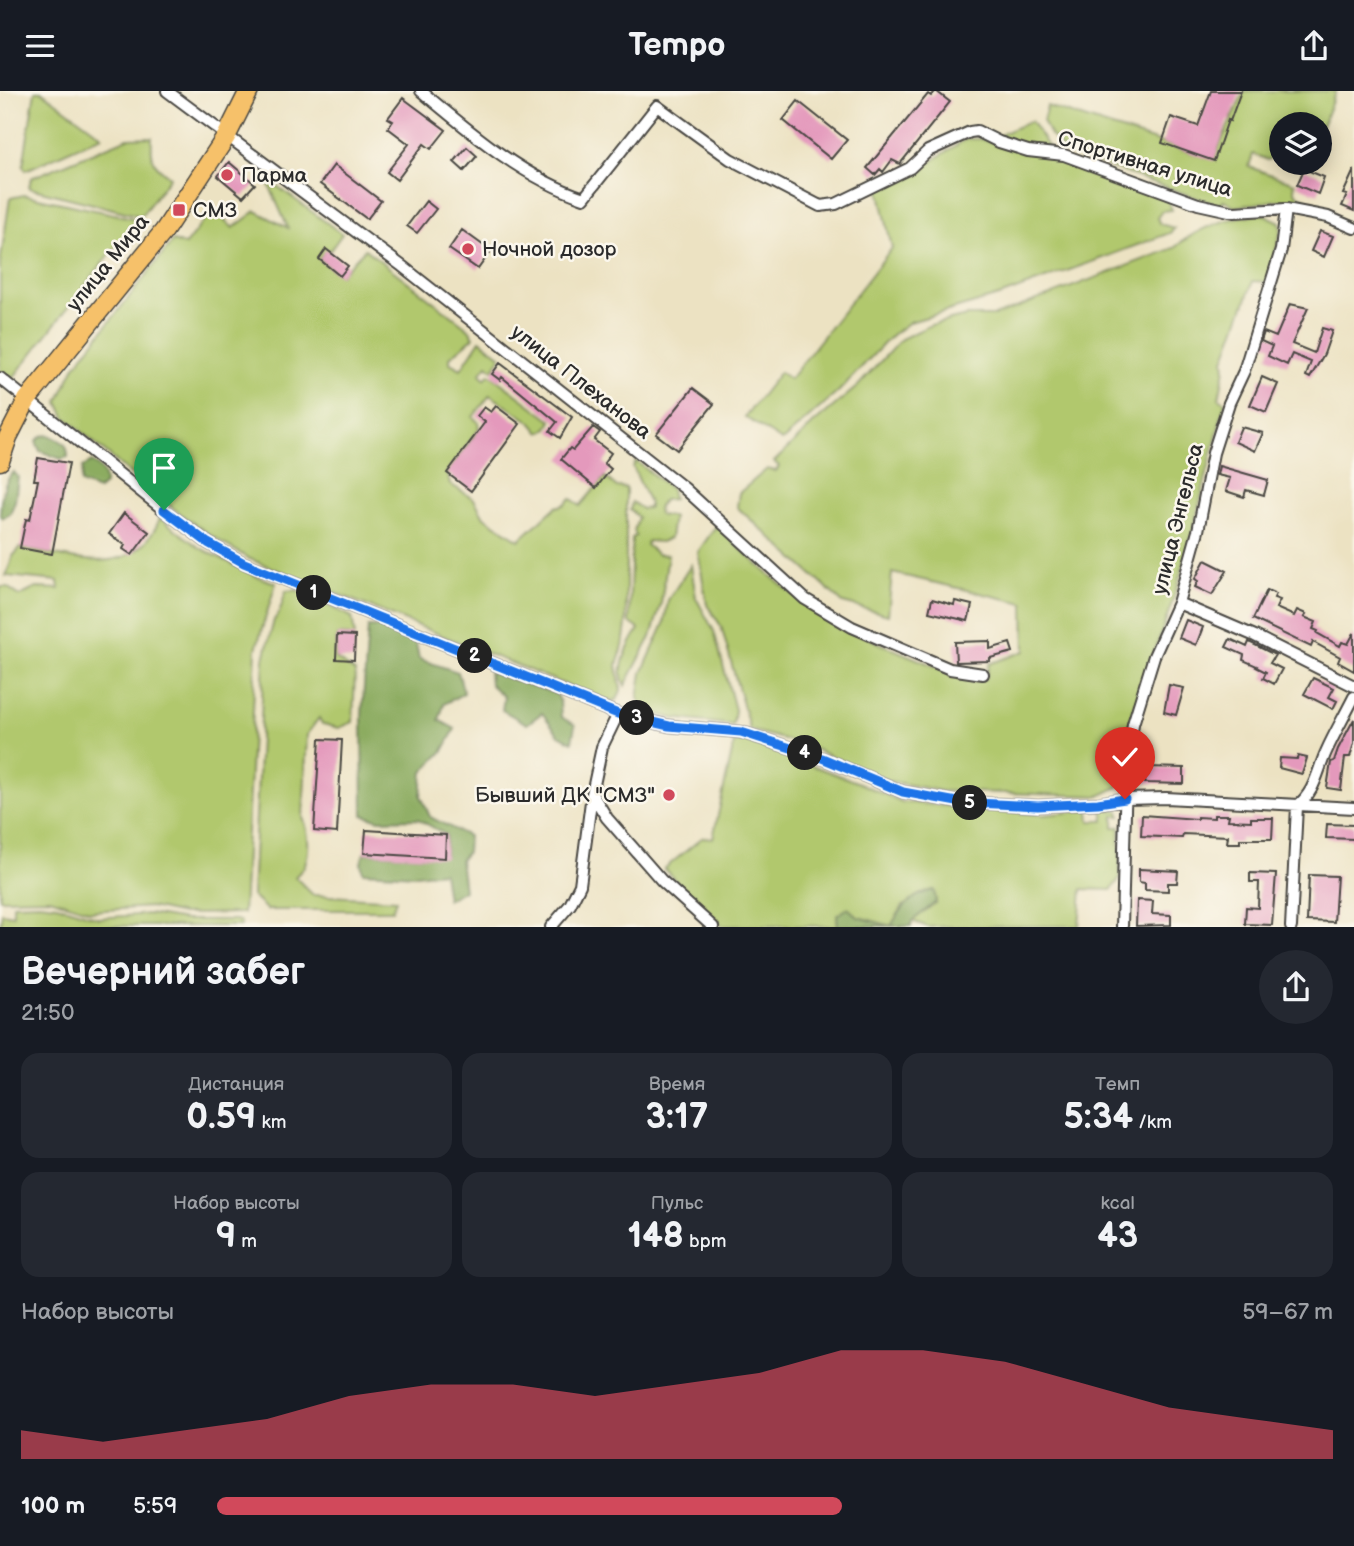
<!DOCTYPE html>
<html lang="ru">
<meta charset="utf-8">
<style>
:root{--surface:#171b24;--page:#242831;--text:#f1f3f6;--muted:#9ea1a6;--accent:#d1495b}
body{margin:0;font-family:"Balsamiq Sans",sans-serif;background:var(--page);color:var(--text);height:100vh;display:flex;flex-direction:column;font-size:26px;white-space:nowrap}
*{box-sizing:border-box;margin:0}
p{font-size:23px;color:var(--muted)}
.icon{flex:none;width:38px;height:38px;fill:none;stroke:currentColor;stroke-width:2;stroke-linecap:round;stroke-linejoin:round}
.map{position:relative;height:836px;overflow:hidden}
.details{display:flex;flex-direction:column;background:var(--surface);flex:1}
.details>*{flex:none}
.controls{position:absolute;left:1269px;top:21px;display:grid;gap:14px}
.controls a{display:grid;place-items:center;width:63px;height:63px;border-radius:50%;background:var(--surface);box-shadow:0 4px 18px #0003;font-size:35px}
.pin{position:absolute;display:grid;place-items:center;width:60px;height:60px;color:#fff;margin:-72px -30px;border-radius:50% 50% 50% 0;rotate:-45deg;box-shadow:0 0 7px #0007}
.pin .icon{rotate:45deg}
.km{position:absolute;width:35px;height:35px;margin:-18px;border-radius:50%;background:#222;color:#fff;font-size:19px;line-height:35px;text-align:center}
.round{display:grid;place-items:center;flex:none;width:74px;height:74px;border-radius:37px;background:var(--page)}
.head{display:flex;align-items:center;justify-content:space-between;height:119px;padding:0 21px}
h1{font-size:38px;font-weight:700;line-height:52px}
.metrics{display:grid;grid-template-columns:repeat(3,1fr);gap:10px;height:119px;padding:7px 21px}
.metrics div{display:grid;align-content:center;border-radius:18px;background:var(--page);text-align:center}
.metrics b{font-size:35px;font-weight:700}
.metrics small{font-size:19px;font-weight:400}
.metrics p{font-size:19px}
.chart{height:196px;padding:14px 21px}
.chart p{display:flex;justify-content:space-between}
.chart svg{width:100%;height:126px;margin-top:7px;fill:var(--accent);opacity:.7}
ul{padding:0 21px;list-style:none;font-size:23px}
li{display:grid;grid-template-columns:112px 84px 1fr;align-items:center;height:52px}
li i{height:18px;border-radius:9px;background:var(--accent)}
header{display:flex;justify-content:space-between;align-items:center;height:91px;padding:0 21px;background:var(--surface);font-size:32px;font-weight:700}
.map>svg:first-child{display:block}
.green{fill:#b1c86d;stroke:#6e7a4c;stroke-width:2}
.forest{fill:#8cac60;stroke:#5c6c46;stroke-width:2}
.building{fill:#e499bc}
.lines{fill:none;stroke-linecap:round;stroke-linejoin:round}
.minor-casing{stroke:#484642;stroke-width:14}
.trunk-casing{stroke:#484642;stroke-width:21}
.minor{stroke:#fff;stroke-width:10}
.trunk{stroke:#f6c16b;stroke-width:18}
.route-casing{stroke:#fff;stroke-width:14}
.route{stroke:#1a73e8;stroke-width:9}
.poi-dot{fill:#d1495b;stroke:#fbf7ec;stroke-width:2.5}
.labels{text-anchor:middle;dominant-baseline:central;stroke-width:5;stroke-linejoin:round;paint-order:stroke}
.street-label{font-size:21px;fill:#2b2b2b;stroke:#fbf7ec}
.poi-label{font-size:21px;fill:#2b2b2b;stroke:#fbf7ec;text-anchor:start}
</style>
<header><svg class="icon" aria-label="menu" viewBox="0 0 24 24"><path d="M4 6h16M4 12h16M4 18h16"/></svg>Tempo<svg class="icon" aria-label="share" viewBox="0 0 24 24"><path d="M12 15V3M7 8l5-5 5 5M5 13v7h14v-7"/></svg></header>
<div class="map">
<svg width="1354" height="836" viewBox="0 0 1354 836">
<rect width="100%" height="100%" fill="#fbf7ec"/>
<filter id="ink" filterUnits="userSpaceOnUse"><feTurbulence type="fractalNoise" baseFrequency=".0143" numOctaves="2"/><feDisplacementMap in="SourceGraphic" scale="14" xChannelSelector="R" yChannelSelector="G"/><feConvolveMatrix kernelMatrix="1 2 1 2 8 2 1 2 1" color-interpolation-filters="sRGB"/></filter>
<filter id="wash" filterUnits="userSpaceOnUse"><feTurbulence type="fractalNoise" baseFrequency=".00686" numOctaves="4" result="noise"/><feDisplacementMap in="SourceGraphic" scale="28" xChannelSelector="R" yChannelSelector="G"/><feGaussianBlur stdDeviation="1.57" result="paint"/><feColorMatrix in="noise" values="0 0 0 0 0 0 0 0 0 0 0 0 0 0 0 0 0 1.4 0 .05"/><feComposite in="paint" operator="in"/></filter>
<g filter="url(#wash)">
<rect width="100%" height="100%" fill="#ece2c2"/>
<path class="green" d="M35 0H41L102 45 26 79 23 75Z
M1244 0H1336L1320 40V33H1281V62L1276 61 1268 69 1253 63 1249 76 1295 92 1294 98 1297 104 1327 116 1324 120 1278 109 1234 116 1227 110H1223L1220 115 1066 61 1050 44 1043 30 1047 15 1214 69C1222 45 1235 24 1244 0Z
M1031 30 1049 57 1039 58 998 46 1003 42Z
M152 46C151 70 151 72 170 86L141 125 29 97 31 87 128 47Z
M966 48H981L1066 69 1154 101 1168 110 1172 119 1162 120 1157 127 1160 133 1174 137 1170 142 1002 204 910 231 892 244 838 301 782 350 745 326 780 281 790 288 892 157 879 97 913 82Z
M266 87 342 143 329 161 326 159 319 168 340 184 365 158 469 238 474 246 450 266V272L461 278 480 249 501 265 493 279 487 274 480 283 485 288 489 283 552 330 548 337 540 342 531 331 490 304 473 326 478 331 479 338 447 382 450 393 474 408 484 426 519 449 556 416 564 414 571 407 580 415 605 386 617 396 626 397V534L623 555 617 574 621 599 617 609 607 610 250 468C181 430 124 377 65 326L58 311 75 275 173 150 185 154 213 118 233 137 256 120 288 137Z
M24 104 137 128 13 287 0 279V173L10 107Z
M1263 123 1280 131 1281 139 1268 191 1253 190 1224 269 1225 278 1219 307 1225 311 1192 443 1173 509 1132 623 1118 696 1099 705 941 700 889 690 805 654 750 639 721 535 707 514 698 461 716 435C747 463 778 495 814 518 864 549 920 569 975 591L986 587 989 573 1025 560 1024 512 892 482 888 524 843 512 737 416 739 402 767 378 776 380 779 375 774 371 814 332 858 295 901 248 931 234 966 225H995L1174 157C1199 136 1231 125 1263 123Z
M636 370 671 398 673 408 663 409 658 417 659 424 673 426 670 447 661 451 648 450 646 454 657 463 668 464 661 513 651 546 625 595C615 577 630 552 639 538L629 531 632 447 636 445 634 440 638 426 630 419 632 411 642 418 649 417V412L633 376Z
M160 427 200 457 258 486 276 492 256 558 243 822 183 823 151 816 90 820 50 807 0 808V496H7L20 505 36 497 59 498 58 490 6 485 13 465 20 457C72 466 135 492 160 427Z
M691 474 696 507 714 540 735 619 733 634 672 627 646 620 638 607 642 582 664 533 668 509Z
M296 499 352 526 355 545 337 544 336 568 355 581 353 631 339 637 322 633 319 627 307 643 303 727C309 740 310 759 305 773 304 778 298 782 295 786L313 804 396 809 392 819H267L252 805 264 568 274 529 279 522 286 500Z
M744 650 857 691 902 711 1044 724 1089 719 1090 730H1104L1102 717 1119 720 1120 725H1114V736H1120V787L1111 799 1082 798 1079 835 928 836 912 830 936 811 934 799 903 815 891 835 858 826 837 824 838 835H722L664 778 703 746 713 747 734 652Z
M39 812 57 814 99 827 149 823 185 829H236L241 831V835H0L2 822 13 824V813Z"/>
<path class="forest" d="M49 344C61 350 68 351 68 366L61 368 40 360 36 351 41 345Z
M92 371C101 376 105 383 105 393L98 399 81 392 83 376Z
M14 381 18 386 15 410 10 423 3 427 0 424C1 409 2 391 14 381Z
M368 536H380L415 547 419 568 458 581 464 602 444 613 439 629 455 638 443 660 423 681 421 705 430 726 468 745 467 761 460 769 464 799 447 809 443 781 416 784 363 781 361 772 364 762 445 766 446 744 418 728 380 729 363 724 362 624Z
M489 581 557 603 560 611 561 626 575 634 572 651 559 644 542 622 527 633 502 619 504 606 490 593Z
M934 799 936 811 912 830 911 835H838L837 824 848 817 858 826 891 835C902 816 912 803 934 799Z"/>
<g id="blocks">
<path class="building" d="M936 0 950 11 900 73 892 69 883 81 880 78 875 84 867 77 928 3 931 5Z
M1211 0H1241L1230 30 1228 29 1214 70 1162 52 1171 26 1198 35Z
M403 7 446 39 431 58 424 53 397 89 387 81 409 53 388 37 393 30 388 27Z
M798 10 847 49 831 68 783 29Z
M467 56 477 65 464 80 454 71Z
M229 71 255 93 243 106 218 85Z
M334 74 381 110 367 128 320 93Z
M1304 78 1324 86 1318 103 1297 94Z
M1354 79V120L1342 115 1347 104 1343 103Z
M426 110 436 118 417 142 407 135Z
M462 139 491 160 478 178 449 158Z
M1320 140 1333 145 1324 166 1311 160Z
M326 158 348 175 340 185 319 168Z
M1290 213 1308 217 1292 253 1314 262 1322 237 1332 240 1324 263 1310 287 1306 285 1311 271 1292 263 1287 274 1268 265 1272 255 1261 250 1264 241 1276 246Z
M500 272 572 326 560 347 550 340 557 331 502 286 500 289 492 283Z
M1262 286 1278 293 1266 321 1250 314Z
M693 297 714 313 677 359 656 343Z
M496 315 520 333 471 400 447 382 485 331 477 325 484 316 491 321Z
M593 336 600 341 594 349 611 362 604 372 611 378 596 397 561 368 570 357 573 359Z
M1241 336 1263 342 1255 360 1235 351Z
M38 367 69 372 52 463 20 457 26 428 30 429 38 389H34Z
M1219 375 1268 389 1264 404 1246 399 1244 406 1226 400 1230 387 1217 384Z
M124 422 149 441 132 464 123 458 125 454 109 443Z
M1205 469 1227 480 1212 504 1195 496 1198 490 1195 488Z
M1267 499 1276 503 1274 507 1280 509 1276 517 1294 525 1297 519 1306 523 1304 526 1316 531 1313 538 1318 540 1317 542 1340 555 1342 551 1348 553 1354 542V580L1338 571 1340 566 1313 551 1311 556 1253 528Z
M932 508 954 514 955 510 972 514 968 530 929 521Z
M1186 529 1203 536 1196 554 1179 547Z
M337 544 355 545 354 569 336 568Z
M1230 548 1247 556 1249 551 1275 564 1270 572 1282 578 1274 593 1263 587 1266 581 1256 576 1257 575 1243 569 1244 564 1226 556Z
M990 550V558L1010 552 1013 561 990 567V570L956 571 955 551Z
M1313 587 1334 597 1329 606 1337 610 1333 618 1304 603Z
M1169 594 1184 597 1176 624 1164 621Z
M1354 628V652L1350 666H1345L1341 699 1327 697 1331 671 1334 670 1338 658Z
M320 648 342 649 337 742 314 740Z
M1298 665 1307 667 1302 683 1279 677 1280 667 1297 668Z
M1146 676 1184 677V693L1145 692Z
M1142 724 1197 728V726L1214 727V724H1229L1228 729 1251 730V727H1273L1272 748H1240V752H1227L1228 745 1183 743 1182 747 1141 745Z
M1327 733 1354 734V748L1326 747Z
M366 739 446 744 445 767 364 762Z
M1139 778 1178 780 1177 792H1168V800L1145 799V792L1139 791Z
M1250 782 1276 783 1272 834 1245 833 1246 816 1258 817 1259 791H1250Z
M1309 784 1337 785 1334 831 1307 830Z
M1137 809 1153 810 1152 823 1171 824V834L1136 835Z"/>
</g>
</g>
<g filter="url(#ink)">
<use href="#blocks" fill-opacity="0" stroke="#484642" stroke-width="2"/>
<g class="lines">
<g class="minor-casing">
<path id="minor" d="M167 0 402 175 684 397 805 508 852 536 950 578 983 583
M421 0C470 41 523 87 584 107L657 15 730 68 820 115 836 113 910 77 928 60 970 41 977 40 999 51 1028 60 1064 64 1198 113 1234 121 1286 118 1328 126 1354 137
M0 287 164 419 208 452 244 472 618 623 669 635 741 641 822 667 903 701 957 711 1038 715 1099 712 1125 708 1166 707 1354 717
M1178 512 1255 545 1354 595
M592 703 607 727 662 790 713 836
M551 836 570 814 580 794 592 703 602 656 618 623
M1122 836 1126 682 1133 633 1154 565 1178 512 1198 440 1213 362 1229 312 1244 280 1281 159 1286 118
M1291 836 1297 715C1315 701 1317 681 1326 661 1334 643 1345 624 1354 606"/>
</g>
<g class="trunk-casing">
<path id="trunk" d="M0 370 8 346 27 309 164 140 226 46 249 0"/>
</g>
<use href="#minor" class="minor"/>
<use href="#trunk" class="trunk"/>
</g>
</g>
<g class="lines" filter="url(#ink)">
<g class="route-casing">
<path id="route" d="M164 419 208 452 244 472 618 623 669 635 741 641 822 667 903 701 957 711 1038 715 1098 712 1125 708"/>
</g>
<use href="#route" class="route"/>
</g>
<g class="poi-dot">
<circle cx="227" cy="84" r="7"/>
<rect x="172" y="112" width="14" height="14" rx="3.5"/>
<circle cx="468" cy="158" r="7"/>
<circle cx="669" cy="704" r="7"/>
</g>
<g class="labels">
<g class="street-label">
<text transform="translate(1145 73) rotate(17)">Спортивная улица</text>
<text transform="translate(108 172) rotate(-51)">улица Мира</text>
<text transform="translate(581 291) rotate(38)">улица Плеханова</text>
<text transform="translate(1178 428) rotate(-76)">улица Энгельса</text>
</g>
<g class="poi-label">
<text x="241" y="84">Парма</text>
<text x="193" y="119">СМЗ</text>
<text x="482" y="158">Ночной дозор</text>
<text x="655" y="704" text-anchor="end">Бывший ДК "СМЗ"</text>
</g>
</g>
</svg>
<div class="controls">
<a><svg class="icon" aria-label="layers" viewBox="0 0 24 24"><path d="M12 4l9 5-9 5-9-5zM3 14l9 5 9-5"/></svg></a>
</div>
<div class="pin" style="left:164px;top:419px;background:#1e9e55"><svg class="icon" aria-label="arrive" viewBox="0 0 24 24"><path d="M6 21V4h12l-3 4 3 4H6"/></svg></div>
<div class="pin" style="left:1125px;top:708px;background:#d93025"><svg class="icon" aria-label="check" viewBox="0 0 24 24"><path d="M5 12l5 5 9-10"/></svg></div>
<b class="km" style="left:314px;top:502px">1</b>
<b class="km" style="left:475px;top:565px">2</b>
<b class="km" style="left:637px;top:627px">3</b>
<b class="km" style="left:805px;top:662px">4</b>
<b class="km" style="left:970px;top:712px">5</b>
</div>
<section class="details">
<div class="head"><div><h1>Вечерний забег</h1><p>21:50</p></div><a class="round"><svg class="icon" aria-label="share" viewBox="0 0 24 24"><path d="M12 15V3M7 8l5-5 5 5M5 13v7h14v-7"/></svg></a></div>
<div class="metrics">
<div><p>Дистанция</p><b>0.59<small> km</small></b></div>
<div><p>Время</p><b>3:17</b></div>
<div><p>Темп</p><b>5:34<small> /km</small></b></div>
</div>
<div class="metrics">
<div><p>Набор высоты</p><b>9<small> m</small></b></div>
<div><p>Пульс</p><b>148<small> bpm</small></b></div>
<div><p>kcal</p><b>43</b></div>
</div>
<div class="chart"><p><span>Набор высоты</span>59–67 m</p>
<svg viewBox="0 0 160 44" preserveAspectRatio="none"><path d="M0 44V34L10 38L20 34L30 30L40 22L50 18L60 18L70 22L80 18L90 14L100 6L110 6L120 10L130 18L140 26L150 30L160 34V44z"/></svg>
</div>
<ul>
<li><b>100 m</b>5:59<i style="width:56%"></i></li>
</ul>
</section>
